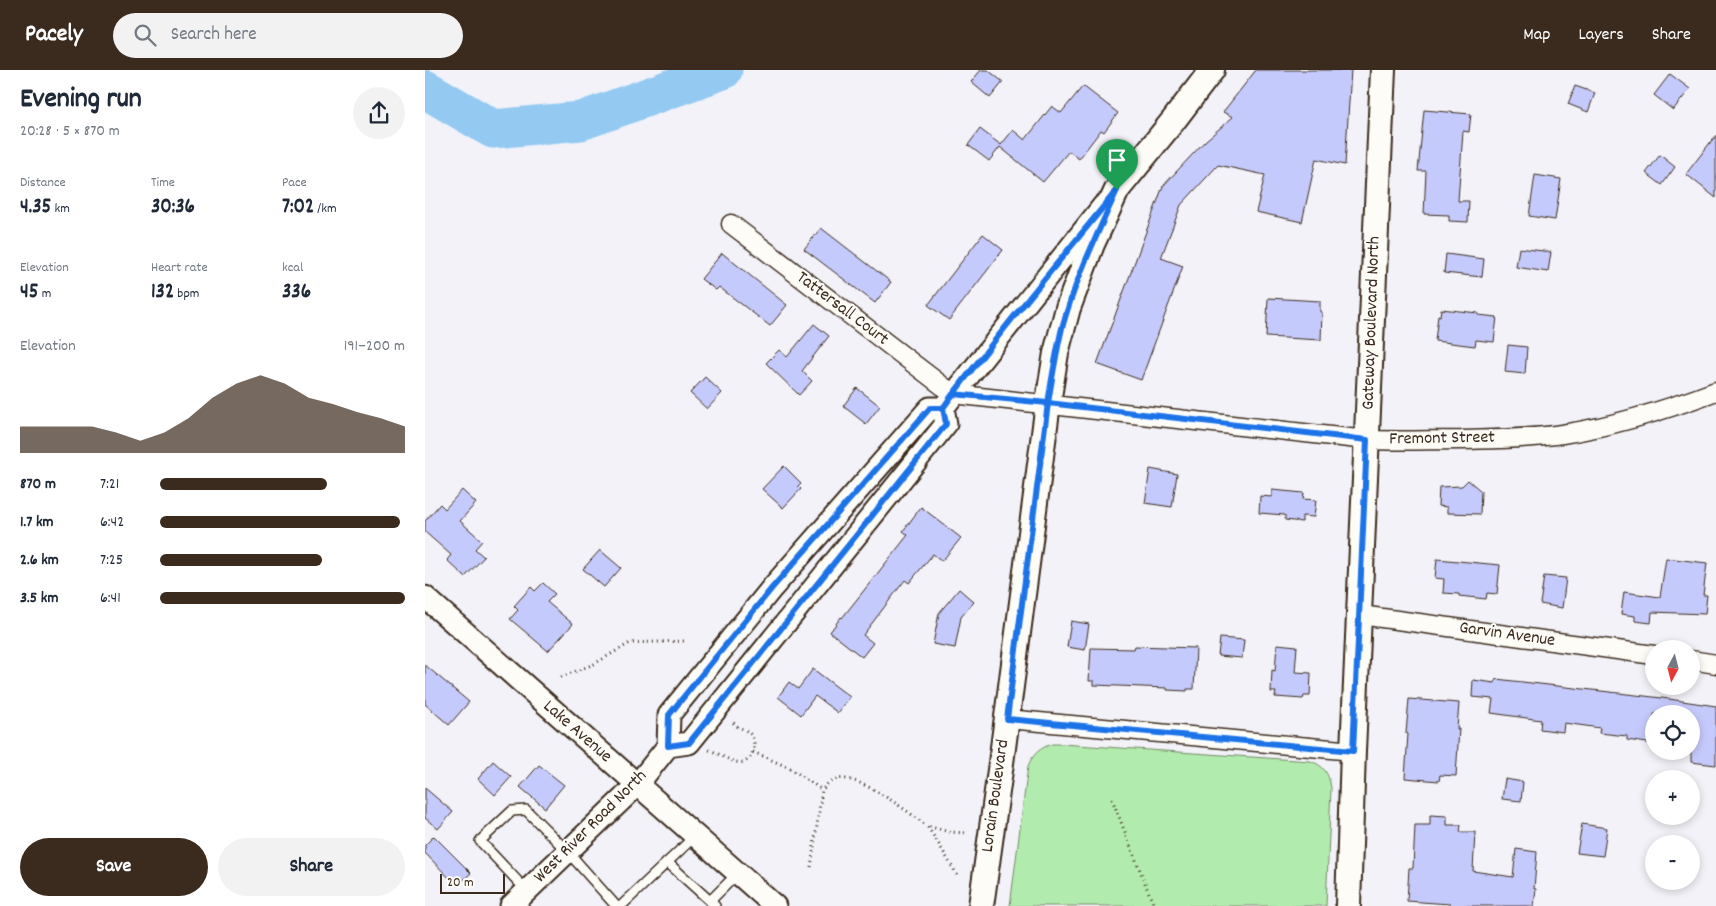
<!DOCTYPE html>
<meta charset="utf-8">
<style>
:root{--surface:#fff;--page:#f2f2f3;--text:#1f2937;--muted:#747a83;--accent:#3b2a1e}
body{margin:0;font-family:Dekko,sans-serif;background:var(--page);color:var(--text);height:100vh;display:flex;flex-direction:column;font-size:19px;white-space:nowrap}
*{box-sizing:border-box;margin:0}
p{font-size:16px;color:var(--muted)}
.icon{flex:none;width:28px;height:28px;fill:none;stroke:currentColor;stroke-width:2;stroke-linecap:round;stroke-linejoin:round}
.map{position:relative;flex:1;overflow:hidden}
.sheet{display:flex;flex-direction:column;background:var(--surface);width:425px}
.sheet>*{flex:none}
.needle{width:32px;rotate:187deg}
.tools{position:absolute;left:1220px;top:570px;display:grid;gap:10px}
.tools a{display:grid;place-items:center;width:55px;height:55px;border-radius:50%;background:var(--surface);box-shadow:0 2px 8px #0003;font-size:25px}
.scale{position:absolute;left:15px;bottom:12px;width:65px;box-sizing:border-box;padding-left:5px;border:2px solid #3b2a1e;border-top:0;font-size:14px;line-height:18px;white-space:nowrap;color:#3b2a1e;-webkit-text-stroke:4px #fdfcf7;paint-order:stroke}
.pin{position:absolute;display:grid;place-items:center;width:42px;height:42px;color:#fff;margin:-51px -21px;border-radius:50% 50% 50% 0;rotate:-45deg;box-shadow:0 0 5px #0007}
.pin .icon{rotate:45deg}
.round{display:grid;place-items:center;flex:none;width:52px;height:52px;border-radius:26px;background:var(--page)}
.head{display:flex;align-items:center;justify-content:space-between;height:85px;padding:0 20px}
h1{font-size:28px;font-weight:800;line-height:38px}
.figures{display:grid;grid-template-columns:repeat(3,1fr);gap:8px;height:85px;padding:5px 20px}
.figures div{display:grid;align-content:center}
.figures b{font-size:21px;font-weight:800}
.figures small{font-size:14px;font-weight:400}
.figures p{font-size:14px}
.chart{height:140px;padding:10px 20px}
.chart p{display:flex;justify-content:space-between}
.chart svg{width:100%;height:90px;margin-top:5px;fill:var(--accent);opacity:.7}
.primary-button{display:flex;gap:10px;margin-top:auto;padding:10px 20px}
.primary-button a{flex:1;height:58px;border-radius:30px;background:var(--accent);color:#fff;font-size:20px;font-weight:800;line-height:58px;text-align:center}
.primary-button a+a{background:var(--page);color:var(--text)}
ul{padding:0 20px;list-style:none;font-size:16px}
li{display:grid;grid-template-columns:80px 60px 1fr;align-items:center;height:38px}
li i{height:12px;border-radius:6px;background:var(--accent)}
header{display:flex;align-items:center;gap:30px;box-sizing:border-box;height:70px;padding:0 25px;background:var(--accent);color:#fff}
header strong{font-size:24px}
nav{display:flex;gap:28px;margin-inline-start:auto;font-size:18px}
.search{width:350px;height:45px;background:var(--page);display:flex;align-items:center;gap:12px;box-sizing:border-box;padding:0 18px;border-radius:28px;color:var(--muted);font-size:19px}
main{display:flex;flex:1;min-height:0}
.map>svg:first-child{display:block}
.green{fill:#b2ebae;stroke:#768a66}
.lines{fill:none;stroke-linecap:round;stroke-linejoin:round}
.river{stroke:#94caf2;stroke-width:39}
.building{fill:#c5cafc;stroke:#3b2a1e}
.service-casing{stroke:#3b2a1e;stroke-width:12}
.minor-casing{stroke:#3b2a1e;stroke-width:21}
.tertiary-casing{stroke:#3b2a1e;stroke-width:25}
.secondary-casing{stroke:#3b2a1e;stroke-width:28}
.path{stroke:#3b2a1e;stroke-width:3;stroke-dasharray:1 4;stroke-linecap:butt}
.service{stroke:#fdfcf7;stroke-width:9}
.minor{stroke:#fdfcf7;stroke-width:18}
.tertiary{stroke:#fdfcf7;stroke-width:21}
.secondary{stroke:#fdfcf7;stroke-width:24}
.route-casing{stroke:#fff;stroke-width:10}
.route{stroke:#1a73e8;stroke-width:6}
.labels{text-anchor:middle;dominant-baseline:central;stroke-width:4;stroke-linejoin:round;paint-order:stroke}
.street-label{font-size:18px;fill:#3b2a1e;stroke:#fdfcf7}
</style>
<header>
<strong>Pacely</strong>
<div class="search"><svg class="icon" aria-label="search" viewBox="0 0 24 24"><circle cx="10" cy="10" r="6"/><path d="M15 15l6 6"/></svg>Search here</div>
<nav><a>Map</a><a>Layers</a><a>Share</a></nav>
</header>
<main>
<section class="sheet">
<div class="head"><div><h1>Evening run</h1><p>20:28 · 5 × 870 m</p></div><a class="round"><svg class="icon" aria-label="share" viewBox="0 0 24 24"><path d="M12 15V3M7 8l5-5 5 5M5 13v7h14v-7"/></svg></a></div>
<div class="figures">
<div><p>Distance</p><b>4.35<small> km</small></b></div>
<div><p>Time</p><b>30:36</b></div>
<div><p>Pace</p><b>7:02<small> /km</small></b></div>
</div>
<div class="figures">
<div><p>Elevation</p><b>45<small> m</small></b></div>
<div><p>Heart rate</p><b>132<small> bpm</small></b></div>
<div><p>kcal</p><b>336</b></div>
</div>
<div class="chart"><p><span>Elevation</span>191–200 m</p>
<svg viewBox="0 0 160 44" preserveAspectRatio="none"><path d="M0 44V31L10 31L20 31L30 31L40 34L50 38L60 34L70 27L80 17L90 10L100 6L110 10L120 17L130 20L140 24L150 27L160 31V44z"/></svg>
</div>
<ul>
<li><b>870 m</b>7:21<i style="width:68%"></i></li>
<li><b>1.7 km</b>6:42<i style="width:98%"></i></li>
<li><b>2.6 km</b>7:25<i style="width:66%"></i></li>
<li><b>3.5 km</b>6:41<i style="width:100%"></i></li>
</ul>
<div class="primary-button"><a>Save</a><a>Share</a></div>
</section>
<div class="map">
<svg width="1291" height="836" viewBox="0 0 1291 836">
<rect width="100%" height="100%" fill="#f2f2f8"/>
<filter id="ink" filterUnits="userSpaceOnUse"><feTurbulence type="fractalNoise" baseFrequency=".02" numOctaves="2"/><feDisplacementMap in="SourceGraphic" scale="10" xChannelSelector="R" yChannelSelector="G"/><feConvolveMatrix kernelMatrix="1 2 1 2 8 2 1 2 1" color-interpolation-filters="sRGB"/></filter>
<g filter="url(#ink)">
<path class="green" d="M627 674H637L885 691C899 695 904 704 906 718L901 836H585L603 696C608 684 615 678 627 674Z"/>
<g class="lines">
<path class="river" d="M0 19 68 59 156 51 298 0"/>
</g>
<path class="building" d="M556 0H563L578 12 565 28 546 12Z
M831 0H926L920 95 891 89 877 152 831 142 840 105 793 95 756 135 736 188 758 196 716 310 672 294 738 116 780 71 808 47 798 42Z
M1245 4 1265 19 1248 40 1229 25Z
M658 16 693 43 679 62 676 60 654 89 644 81 618 112 575 77 564 91 543 75 555 59 576 75 588 60 600 70 627 36 636 43Z
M1150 16 1170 23 1163 42 1143 34Z
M999 40 1046 44 1044 62 1038 61 1033 131H1044L1043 152 1024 151V145L999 144 1001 101H993Z
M1291 65V128L1261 104Z
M1235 85 1250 97 1237 115 1221 103Z
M1110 105 1136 109 1130 150 1104 146Z
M396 158 466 212 450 233 379 179Z
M558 164 578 180 524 250 503 235Z
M1094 178 1126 182 1123 202 1091 197Z
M297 183 362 235 345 256 294 217 291 220 276 209Z
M1021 184 1059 189 1057 207 1019 203Z
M843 228 895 231V242H897L896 270 841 267Z
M1016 239 1053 243V245L1072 247 1069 272 1051 270 1050 276 1010 271 1013 245 1015 246Z
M389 254 404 266 377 301 387 311 374 325 341 293 354 280 362 287Z
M1083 275 1102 277 1100 304 1080 302Z
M280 307 297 323 282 339 265 323Z
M432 318 455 336 441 354 418 336Z
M359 396 376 413 373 416 376 419 358 438 337 419Z
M725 399 752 404 747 437 720 433Z
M1043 410 1056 421 1055 444 1022 443V437L1013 436 1014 417 1037 416Z
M37 420 51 433 35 451 57 471 50 479 59 487 40 507 22 490 26 485 0 462V451L15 434 20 439Z
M847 420 879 423 878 429 891 430 889 447 877 446V452L860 450V445L834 443 835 426 847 427Z
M496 437 536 468 517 491 508 484 484 513 480 510 438 565 448 573 437 587 405 562 416 547 417 548 483 465 478 461Z
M175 480 196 498 179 517 158 499Z
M1241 488 1282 493 1278 525H1282L1280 544 1227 542 1226 553 1210 551V546L1196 544 1199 522 1235 527Z
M1012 489 1075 495 1072 524 1062 523 1061 529 1034 526V524L1018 523 1019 509 1010 508Z
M1119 506 1141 508 1137 538 1115 534Z
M118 513 130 524 122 532 148 554 123 581 85 549 93 540 89 536 106 517 110 521Z
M534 519 549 532 536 547 530 578 508 574 514 543Z
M646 551 664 554 660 580 642 577Z
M795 568 819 570 817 588 793 586Z
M852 574 872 576 870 602 886 603 885 626H879L878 629 850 627 851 622H846L847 600 850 601Z
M710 576 771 578 769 619H762V621L742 620V618L669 615V611H664L666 578 709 579Z
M0 595 44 632 24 655 0 634Z
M388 599 425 627 413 643 390 626 376 645 353 627 364 612 373 619Z
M1071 609 1237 628 1291 636V695L1266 692V644H1229V674L1202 670V666L1174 663 1175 658 1139 653 1138 662 1115 659 1116 650 1066 643 1068 629 1047 627 1048 610 1070 613Z
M984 629 1034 633 1032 659H1034L1031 706 1015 705 1014 711 980 708 983 664 981 663Z
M68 691 86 707 70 725 53 709Z
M114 695 139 715 120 738 95 717Z
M1080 709 1098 712 1096 731 1077 729Z
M0 718 28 742 13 759 0 748Z
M1005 745 1022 746V755H1036L1035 762H1050L1048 801 1088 807 1091 779 1112 782 1109 819H1111L1109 836H1025V834L982 831 984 798H988L990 755H1005Z
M1157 754 1182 758 1178 786 1152 783Z
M9 766 46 803 32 816 0 783V775Z"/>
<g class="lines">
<g class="service-casing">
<path id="service" d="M242 792 285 831
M102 821 55 771 87 741 101 740 143 782 191 836
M196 836 270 766
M290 836 285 831 312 804"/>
</g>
<g class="minor-casing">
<path id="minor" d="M306 154 528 324 942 370C974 371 1005 370 1037 370 1070 369 1104 369 1137 364 1190 356 1241 340 1291 321
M935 545 1229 585
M1266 590 1291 594
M582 649 928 681"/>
</g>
<g class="tertiary-casing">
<path id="tertiary" d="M518 338H505L347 518 244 645 243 676 264 673 521 354 518 338 679 135
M0 527 350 836
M86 836 212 715 243 676"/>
</g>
<g class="secondary-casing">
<path id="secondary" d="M556 836 576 693 623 333 631 283 643 238 667 174 692 120 748 51 787 0
M923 836 928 681 958 0"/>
</g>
<path class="path" d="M136 607 169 594 205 573 259 571
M284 680C297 683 320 706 328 681 330 676 329 669 326 665 321 658 312 659 307 651
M328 682 365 698 397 720
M687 729 729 836
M386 797 397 720C401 715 406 710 413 709 434 704 485 743 502 756
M532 805 515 776 502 756 525 762 543 763"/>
<use href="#service" class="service"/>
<use href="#minor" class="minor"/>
<use href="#tertiary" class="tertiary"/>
<use href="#secondary" class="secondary"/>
</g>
</g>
<g class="lines" filter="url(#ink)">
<g class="route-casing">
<path id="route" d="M692 120C634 192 573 263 518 338L521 354 264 673 243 676 244 645 347 518 505 338H518L528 324 623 333 582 649 928 681 942 370 623 333C627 308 631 283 637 258 650 210 672 165 692 120"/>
</g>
<use href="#route" class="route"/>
</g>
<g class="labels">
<g class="street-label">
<text transform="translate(417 239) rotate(37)">Tattersall Court</text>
<text transform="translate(947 253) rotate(-88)">Gateway Boulevard North</text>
<text transform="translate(1017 369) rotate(-1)">Fremont Street</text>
<text transform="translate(1082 565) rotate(8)">Garvin Avenue</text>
<text transform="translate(152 662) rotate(41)">Lake Avenue</text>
<text transform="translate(571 726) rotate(-82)">Lorain Boulevard</text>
<text transform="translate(166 757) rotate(-45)">West River Road North</text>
</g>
</g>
</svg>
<div class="tools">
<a><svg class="needle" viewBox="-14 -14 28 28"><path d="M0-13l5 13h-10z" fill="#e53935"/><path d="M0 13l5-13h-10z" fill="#747a83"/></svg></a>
<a><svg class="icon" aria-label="locate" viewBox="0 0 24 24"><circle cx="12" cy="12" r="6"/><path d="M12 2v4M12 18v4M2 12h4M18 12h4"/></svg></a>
<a>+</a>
<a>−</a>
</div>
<div class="scale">20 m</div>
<div class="pin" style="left:692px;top:120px;background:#1e9e55"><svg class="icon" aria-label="arrive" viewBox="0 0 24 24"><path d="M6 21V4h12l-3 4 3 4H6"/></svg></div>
</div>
</main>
